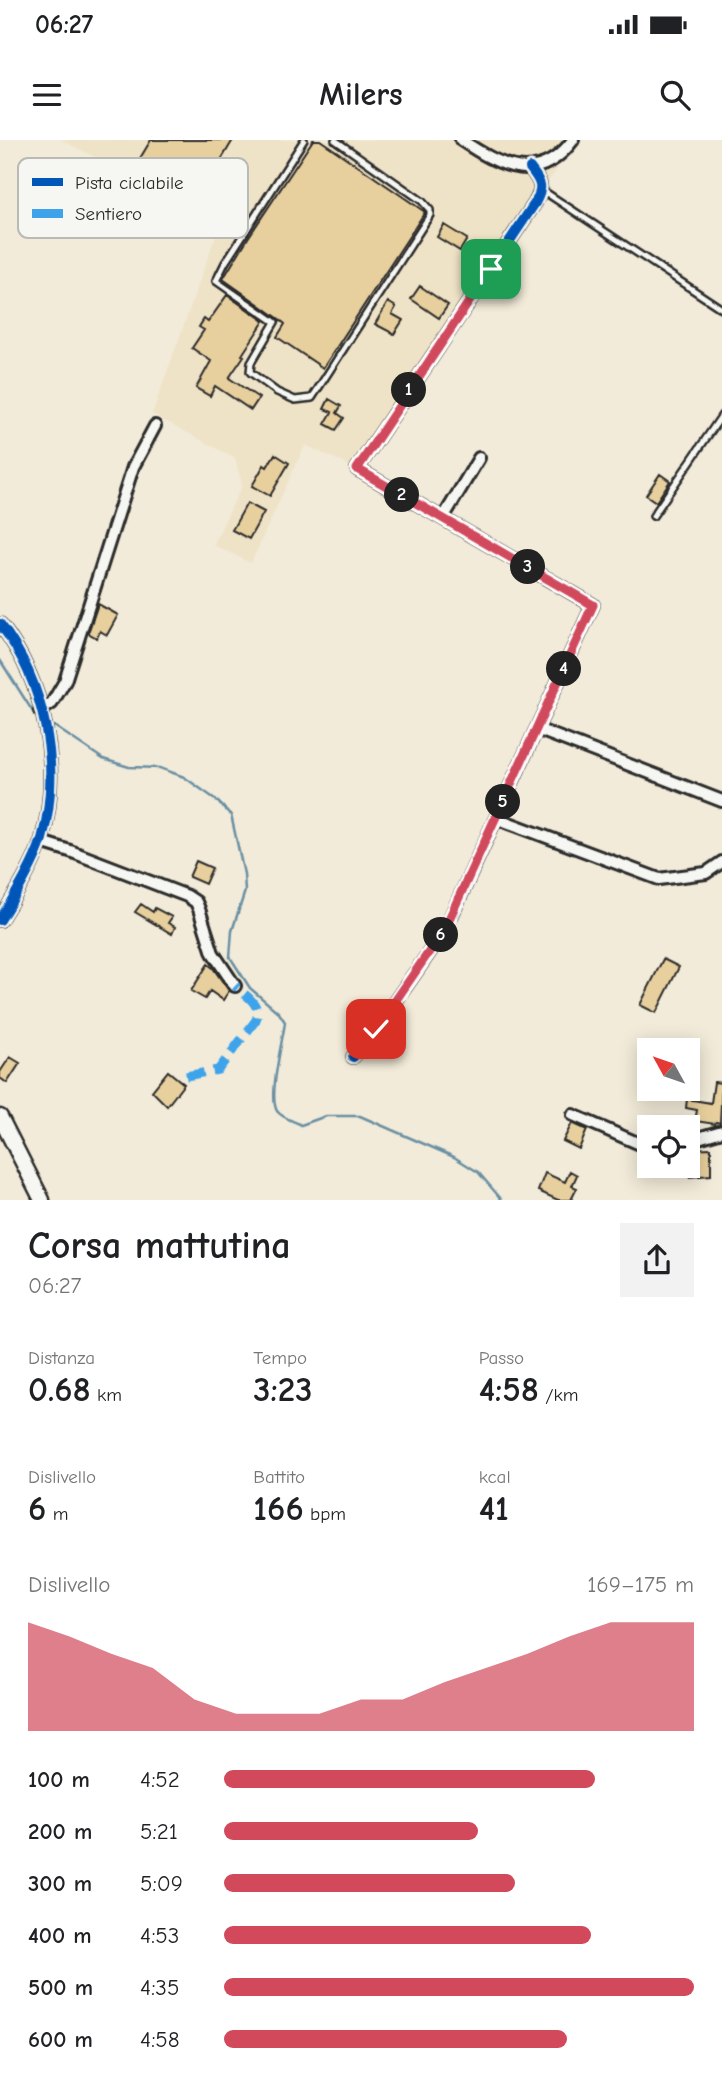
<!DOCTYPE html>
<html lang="it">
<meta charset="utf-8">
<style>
:root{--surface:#fff;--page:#f2f2f2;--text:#202124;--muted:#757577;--accent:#d1495b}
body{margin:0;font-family:"Comic Neue",sans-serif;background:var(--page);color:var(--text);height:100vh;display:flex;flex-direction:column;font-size:26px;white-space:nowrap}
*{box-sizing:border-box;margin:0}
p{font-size:23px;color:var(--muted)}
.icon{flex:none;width:38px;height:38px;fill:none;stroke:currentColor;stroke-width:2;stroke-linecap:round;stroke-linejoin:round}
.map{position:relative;height:1060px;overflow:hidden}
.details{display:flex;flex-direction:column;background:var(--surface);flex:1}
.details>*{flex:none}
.needle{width:46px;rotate:310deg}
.controls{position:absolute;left:637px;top:898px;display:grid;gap:14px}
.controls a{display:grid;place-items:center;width:63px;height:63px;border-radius:0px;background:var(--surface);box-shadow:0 4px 18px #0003;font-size:35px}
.pin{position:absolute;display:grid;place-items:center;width:60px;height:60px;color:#fff;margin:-30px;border-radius:14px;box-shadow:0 4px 10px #0006}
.km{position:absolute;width:35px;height:35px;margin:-18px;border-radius:50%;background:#222;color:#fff;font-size:19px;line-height:35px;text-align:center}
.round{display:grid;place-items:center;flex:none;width:74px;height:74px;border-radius:0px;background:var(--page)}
.overview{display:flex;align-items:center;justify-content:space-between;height:119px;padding:0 28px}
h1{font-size:38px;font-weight:700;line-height:52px}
.stats{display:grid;grid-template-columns:repeat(3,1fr);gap:10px;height:119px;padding:7px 28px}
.stats div{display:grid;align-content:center}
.stats b{font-size:35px;font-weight:700}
.stats small{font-size:19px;font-weight:400}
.stats p{font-size:19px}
.chart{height:196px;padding:14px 28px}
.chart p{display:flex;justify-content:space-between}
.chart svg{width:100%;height:126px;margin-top:7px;fill:var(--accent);opacity:.7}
ul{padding:0 28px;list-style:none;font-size:23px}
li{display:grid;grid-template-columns:112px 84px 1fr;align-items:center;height:52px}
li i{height:18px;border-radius:9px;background:var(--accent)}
.status{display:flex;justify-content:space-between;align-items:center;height:49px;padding:0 35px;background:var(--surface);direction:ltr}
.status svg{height:19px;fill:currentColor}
header{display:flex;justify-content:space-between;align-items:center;height:91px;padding:0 28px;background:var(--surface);font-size:32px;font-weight:700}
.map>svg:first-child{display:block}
.built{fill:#efe3c7}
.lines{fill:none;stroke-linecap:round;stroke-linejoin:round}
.stream{stroke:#6a90a4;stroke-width:2.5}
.building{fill:#e8d09e;stroke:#2b2b2b;stroke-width:2}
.service-casing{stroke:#2b2b2b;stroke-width:10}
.minor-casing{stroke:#2b2b2b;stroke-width:16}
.tertiary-casing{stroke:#2b2b2b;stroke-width:19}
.service{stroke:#f6f6f2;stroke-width:5}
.minor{stroke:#f6f6f2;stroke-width:10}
.tertiary{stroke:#f6f6f2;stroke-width:14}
.quiet{stroke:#3ea3eb;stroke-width:9;stroke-dasharray:18 9;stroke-linecap:butt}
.cycleway-casing{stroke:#f6f6f2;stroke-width:15}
.cycleway{stroke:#0057b8;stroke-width:10}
.route-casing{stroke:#fff;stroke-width:14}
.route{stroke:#d1495b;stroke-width:9}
.key{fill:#f6f6f2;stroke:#b9b9b6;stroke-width:2}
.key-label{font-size:19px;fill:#2b2b2b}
</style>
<div class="status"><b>06:27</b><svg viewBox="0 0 49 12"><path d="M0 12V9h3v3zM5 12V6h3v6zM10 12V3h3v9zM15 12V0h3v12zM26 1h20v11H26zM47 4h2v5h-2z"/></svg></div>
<header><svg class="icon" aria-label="menu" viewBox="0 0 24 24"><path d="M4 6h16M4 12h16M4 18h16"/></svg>Milers<svg class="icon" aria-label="search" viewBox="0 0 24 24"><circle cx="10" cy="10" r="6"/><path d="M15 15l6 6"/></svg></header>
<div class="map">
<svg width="722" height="1060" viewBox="0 0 722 1060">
<rect width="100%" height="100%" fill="#f2ebd9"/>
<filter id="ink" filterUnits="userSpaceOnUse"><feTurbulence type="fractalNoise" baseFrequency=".0143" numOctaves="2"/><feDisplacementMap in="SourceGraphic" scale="14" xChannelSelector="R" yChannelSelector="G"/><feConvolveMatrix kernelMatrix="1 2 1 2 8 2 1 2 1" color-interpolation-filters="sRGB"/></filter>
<g filter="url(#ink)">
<path class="built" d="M61 0H578L542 50 357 329 305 305 251 423 213 405 242 345 235 318 152 274 221 81Z"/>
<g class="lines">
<path class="stream" d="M0 520 33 572 39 577
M48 582 103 619 129 627 160 628 184 637 215 659 231 675 244 734 245 751 232 791 230 817 250 848 279 873 285 882C283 900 268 956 277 971 282 978 294 981 301 985L326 976H360L454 1017 478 1032 502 1060"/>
</g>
<path class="building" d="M151 0H233L196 62 136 25Z
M313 0H320L425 72 323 228 277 197 285 184 278 178 223 139 248 98Z
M444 85 467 99 460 111 437 97Z
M420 146 448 165 439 178 411 159Z
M227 155 264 181 242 215 244 216 229 238 259 258 251 270 215 246 210 256 196 248 211 221 192 208 204 190 199 187 204 179 208 182Z
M388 162 396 167 392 174 403 180 394 194 375 184Z
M329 259 341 266 337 273 344 278 336 290 325 284 332 272 324 269Z
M275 314 289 323 270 356 252 346 264 325 267 327Z
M660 334 670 341 656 362 646 355Z
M247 363 264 372 249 399 232 390Z
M98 464 118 475 107 495 100 491 97 498 88 493Z
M196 721 212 728 205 744 189 737Z
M141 764 153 772 155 768 172 777 168 783 175 787 172 794 135 772Z
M663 819 679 827 656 873 640 865Z
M208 824 213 828 229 851 223 860 210 851 205 859 191 851Z
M10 917 20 923 7 943 0 938V932Z
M168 931 184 944 167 966 152 951Z
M714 942 722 943 720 983 716 982 715 984 695 981 697 970 686 968 687 959 711 963Z
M572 983 587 990 579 1009 563 1001Z
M711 1008V1035L689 1037V1009Z
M570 1031 577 1035 572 1046 577 1048 571 1060H558L538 1051 545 1033 565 1042Z"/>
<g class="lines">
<g class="service-casing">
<path id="service" d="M304 0 225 123 216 141 275 182 251 223 250 232 277 252 295 260 312 258 430 75V70L422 61 335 0
M542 50 722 169
M653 376 722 275"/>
</g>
<g class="minor-casing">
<path id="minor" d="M461 0C500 26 538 47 573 0
M443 378 479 318
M0 484C45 542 62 627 42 699 34 725 14 757 0 780
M40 571 52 563 65 541 133 327 155 286
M537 589 722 661
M496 678 659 739 706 733 722 722
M41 702 70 711 187 756 196 762 199 769 213 813 235 846
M353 917 376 889 445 790 593 465 357 329 535 63C544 47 541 42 530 28
M573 975 649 1008
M688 1001 722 991"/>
</g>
<g class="tertiary-casing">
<path id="tertiary" d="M0 977 42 1060"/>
</g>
<use href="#service" class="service"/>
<use href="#minor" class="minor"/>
<use href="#tertiary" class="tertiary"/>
<path class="quiet" d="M186 936 218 930 256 880C262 864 246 856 235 846"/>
<g class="cycleway-casing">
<path id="cycleway" d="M0 484C45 542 62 627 42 699 34 725 14 757 0 780
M353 917 376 889 445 790 593 465 357 329 535 63C544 47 541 42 530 28"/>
</g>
<use href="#cycleway" class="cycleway"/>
</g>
</g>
<g class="lines" filter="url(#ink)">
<g class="route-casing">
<path id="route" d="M376 889 444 790 593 465 357 329 491 129"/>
</g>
<use href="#route" class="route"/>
</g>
<rect x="18" y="18" width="230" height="80" rx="10" class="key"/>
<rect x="32" y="38" width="31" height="8" fill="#0057b8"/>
<rect x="32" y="69" width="31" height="9" fill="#3ea3eb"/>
<g class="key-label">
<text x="75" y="49">Pista ciclabile</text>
<text x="75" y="80">Sentiero</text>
</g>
</svg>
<div class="controls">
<a><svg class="needle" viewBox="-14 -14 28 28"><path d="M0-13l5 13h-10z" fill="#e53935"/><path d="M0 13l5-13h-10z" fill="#757577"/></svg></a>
<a><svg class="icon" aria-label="locate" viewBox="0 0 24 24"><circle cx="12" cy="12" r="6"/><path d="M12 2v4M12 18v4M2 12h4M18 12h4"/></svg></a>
</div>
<div class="pin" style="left:491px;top:129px;background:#1e9e55"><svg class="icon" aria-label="arrive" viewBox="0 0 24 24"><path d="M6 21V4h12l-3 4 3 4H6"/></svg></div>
<div class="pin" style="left:376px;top:889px;background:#d93025"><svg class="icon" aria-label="check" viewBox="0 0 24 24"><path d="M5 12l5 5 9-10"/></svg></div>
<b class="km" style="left:409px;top:250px">1</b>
<b class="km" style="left:402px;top:355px">2</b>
<b class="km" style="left:528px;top:427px">3</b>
<b class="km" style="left:564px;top:529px">4</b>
<b class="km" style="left:503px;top:662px">5</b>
<b class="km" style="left:441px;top:795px">6</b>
</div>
<section class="details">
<div class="overview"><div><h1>Corsa mattutina</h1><p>06:27</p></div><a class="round"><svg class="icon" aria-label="share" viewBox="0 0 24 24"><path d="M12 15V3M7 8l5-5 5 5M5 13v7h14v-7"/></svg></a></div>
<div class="stats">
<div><p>Distanza</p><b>0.68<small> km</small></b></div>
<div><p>Tempo</p><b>3:23</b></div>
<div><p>Passo</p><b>4:58<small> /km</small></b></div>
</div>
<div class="stats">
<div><p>Dislivello</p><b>6<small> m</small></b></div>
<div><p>Battito</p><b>166<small> bpm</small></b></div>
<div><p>kcal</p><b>41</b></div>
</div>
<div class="chart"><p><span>Dislivello</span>169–175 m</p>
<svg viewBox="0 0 160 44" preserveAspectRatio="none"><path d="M0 44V6L10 11L20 17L30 22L40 33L50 38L60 38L70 38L80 33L90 33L100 27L110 22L120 17L130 11L140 6L150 6L160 6V44z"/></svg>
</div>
<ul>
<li><b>100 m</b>4:52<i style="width:79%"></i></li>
<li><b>200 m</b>5:21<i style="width:54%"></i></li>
<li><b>300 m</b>5:09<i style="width:62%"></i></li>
<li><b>400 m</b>4:53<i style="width:78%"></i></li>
<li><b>500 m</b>4:35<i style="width:100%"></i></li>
<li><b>600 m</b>4:58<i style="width:73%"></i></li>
</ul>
</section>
